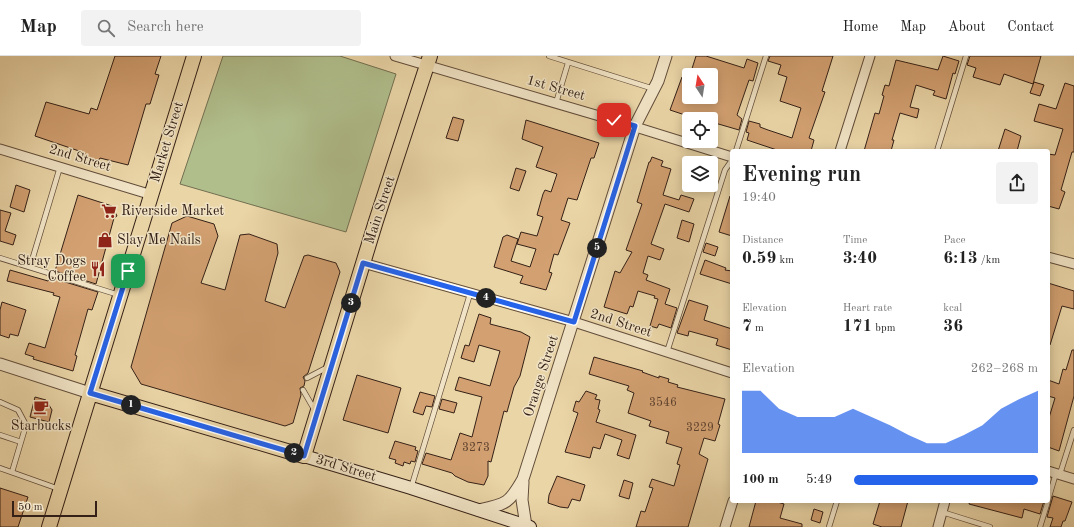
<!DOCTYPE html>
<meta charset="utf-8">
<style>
:root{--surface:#fff;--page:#f2f2f2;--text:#222;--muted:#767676;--line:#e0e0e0;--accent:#2563eb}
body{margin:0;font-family:"Old Standard TT",serif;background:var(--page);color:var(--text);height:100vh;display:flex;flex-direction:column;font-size:15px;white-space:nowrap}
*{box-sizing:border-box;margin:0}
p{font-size:13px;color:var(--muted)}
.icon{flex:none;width:22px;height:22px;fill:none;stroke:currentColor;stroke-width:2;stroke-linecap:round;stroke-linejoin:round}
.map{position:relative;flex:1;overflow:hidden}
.panel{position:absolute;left:730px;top:93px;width:320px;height:354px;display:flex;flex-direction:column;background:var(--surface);border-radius:4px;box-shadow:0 2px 10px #0003}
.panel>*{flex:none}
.needle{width:26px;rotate:348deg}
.fabs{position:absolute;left:682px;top:12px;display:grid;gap:8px}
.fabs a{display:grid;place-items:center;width:36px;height:36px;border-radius:4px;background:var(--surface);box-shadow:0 2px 10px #0003;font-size:20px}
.scale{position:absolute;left:12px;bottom:10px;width:85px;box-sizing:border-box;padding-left:4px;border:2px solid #342016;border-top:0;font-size:11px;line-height:14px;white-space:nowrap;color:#342016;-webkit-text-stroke:3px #f1e4c6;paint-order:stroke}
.pin{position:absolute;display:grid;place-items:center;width:34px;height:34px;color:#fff;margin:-17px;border-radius:8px;box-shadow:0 2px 6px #0006}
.km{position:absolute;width:20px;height:20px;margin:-10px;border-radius:50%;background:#222;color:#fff;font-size:11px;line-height:20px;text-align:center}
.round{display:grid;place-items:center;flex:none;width:42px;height:42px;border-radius:4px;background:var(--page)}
.head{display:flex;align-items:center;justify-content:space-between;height:68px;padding:0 12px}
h1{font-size:22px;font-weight:700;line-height:30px}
.stats{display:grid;grid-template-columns:repeat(3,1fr);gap:6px;height:68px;padding:4px 12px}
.stats div{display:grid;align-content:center}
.stats b{font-size:17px;font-weight:700}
.stats small{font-size:11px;font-weight:400}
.stats p{font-size:11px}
.chart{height:112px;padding:8px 12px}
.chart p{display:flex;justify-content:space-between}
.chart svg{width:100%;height:72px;margin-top:4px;fill:var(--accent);opacity:.7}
ul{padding:0 12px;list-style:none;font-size:13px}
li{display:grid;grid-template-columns:64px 48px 1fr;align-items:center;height:30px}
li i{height:10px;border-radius:5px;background:var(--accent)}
header{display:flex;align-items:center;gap:24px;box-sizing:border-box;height:56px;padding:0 20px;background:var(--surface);border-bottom:1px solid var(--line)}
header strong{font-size:19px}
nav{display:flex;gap:22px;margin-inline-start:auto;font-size:14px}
.search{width:280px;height:36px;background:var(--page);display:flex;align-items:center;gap:10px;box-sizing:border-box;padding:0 14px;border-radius:4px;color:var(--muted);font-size:15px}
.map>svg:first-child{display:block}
.green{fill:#b0be8c;stroke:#726f51}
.building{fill:#d2a071;stroke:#342016}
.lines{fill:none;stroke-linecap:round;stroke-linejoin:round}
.service-casing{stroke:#624d3a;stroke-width:6}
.minor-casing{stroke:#624d3a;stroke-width:11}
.tertiary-casing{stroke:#624d3a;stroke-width:13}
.secondary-casing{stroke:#342016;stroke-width:14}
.primary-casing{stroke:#342016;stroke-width:16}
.service{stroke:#f1e4c6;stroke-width:4.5}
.minor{stroke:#f1e4c6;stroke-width:9}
.tertiary{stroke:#f1e4c6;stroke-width:11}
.secondary{stroke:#f1e4c6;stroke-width:12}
.primary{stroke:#ead5a7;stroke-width:14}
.route-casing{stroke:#fff;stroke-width:8}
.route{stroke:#2563eb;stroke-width:5}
.labels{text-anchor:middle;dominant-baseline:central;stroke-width:3;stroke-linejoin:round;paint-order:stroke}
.number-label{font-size:12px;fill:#5c402d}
.street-label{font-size:14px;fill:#342016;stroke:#f1e4c6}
.poi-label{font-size:14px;fill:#342016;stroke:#f1e4c6;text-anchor:start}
</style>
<header>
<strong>Map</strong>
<div class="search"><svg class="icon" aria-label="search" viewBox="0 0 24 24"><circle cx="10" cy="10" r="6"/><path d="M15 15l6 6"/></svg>Search here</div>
<nav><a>Home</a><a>Map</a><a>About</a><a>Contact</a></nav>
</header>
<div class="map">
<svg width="1074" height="471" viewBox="0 0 1074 471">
<rect width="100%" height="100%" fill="#ead5a7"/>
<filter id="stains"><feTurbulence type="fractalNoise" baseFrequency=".005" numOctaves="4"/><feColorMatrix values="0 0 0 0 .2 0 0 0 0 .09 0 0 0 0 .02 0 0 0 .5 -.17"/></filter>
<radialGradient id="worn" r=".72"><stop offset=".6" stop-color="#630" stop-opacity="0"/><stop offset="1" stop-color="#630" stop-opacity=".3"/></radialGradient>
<path class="green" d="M223 0H340L396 18 346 176 180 128Z"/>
<path class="building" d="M115 0H161L155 18 159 19 150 48H146L128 109 100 102 98 105 84 100 85 97 35 80 46 46 89 58 91 52 97 54Z
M696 0H706L744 12 747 3 758 7 753 25 749 24 737 59 742 63 739 74 715 67 716 63H697L670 54 682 21 689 24V41H711V19H690Z
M770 0H833L822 35 825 36 809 82 814 84 811 95H780L747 84 749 77 746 76 749 65 760 68V71L768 74 792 82 801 52 780 45 787 21 778 18 781 9 768 5Z
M943 0 959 5 955 18 953 17 946 43 933 39 935 35 916 29 910 51 919 53 917 62 900 57 892 84H894L891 95H864L875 57 879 58 884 40 882 39 885 29 889 30 896 4 938 14Z
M970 0H1041L1033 28 1004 18 1000 29 973 21 976 12 967 9Z
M1034 26 1044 29 1040 40 1030 37Z
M1065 27 1074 30V96H1072L1061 134 1065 136 1059 153 1048 150V98L1055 99 1063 73 1034 65 1039 48 1056 53Z
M453 61 464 64 458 85 446 82Z
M526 64 599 87 594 102H591L577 144 568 142 561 164 570 167 558 199 554 198 549 216 552 217 546 234 520 227 523 220 494 211 503 181 507 179 518 183 511 205 530 211 536 193 517 188 521 176 537 180 543 161 537 159 543 138 545 134 551 136 557 118 536 111 543 91 522 83Z
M1005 73 1021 80 1017 95H998Z
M652 101 663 105 661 110 671 113 663 139 679 144 681 139 694 143 689 156 665 148 651 188 664 193 660 204 648 200 643 217 648 219 646 224 670 233 665 248 677 252 671 272 659 268 657 272 650 270 658 243 654 242 655 240 638 235 633 251 630 250 627 258 604 251 615 215 620 217 632 196 626 194 642 148 637 146 649 106H650Z
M516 112 526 115 519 135 510 132Z
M16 129 30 134 24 156 10 151Z
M78 139 112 150 117 160 114 162 96 228 55 215Z
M730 140H732V180L719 176Z
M0 154 11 157 5 175 16 179 13 189 0 185Z
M187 160 214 168 218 180 201 227 225 234 240 179 249 178 277 188 278 197 265 245 285 252 304 200 308 199 336 207 340 216 308 317 303 321 305 325 304 330 300 332 301 339 293 367 285 370 141 328 131 311 172 167Z
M682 164 694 168 689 186 677 182Z
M706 187 718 191 715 200 703 196Z
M705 204 726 212 725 214 732 215V228L700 218Z
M10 214 48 225 49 224H52V222L98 236 92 254 88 253 75 299 77 300 73 315 33 303 34 301 25 298 29 287 45 292 60 241 53 239 54 237 7 225Z
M1048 227 1074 235V253L1062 250 1050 289 1048 288Z
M689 244 708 250 704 264 732 273V294L716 289 718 283 689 275 688 280 677 277Z
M2 246 26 254 18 280 10 278 9 282 0 279V254Z
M479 258 491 262 490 268 521 276 530 281 520 320 514 331 507 356 504 355 491 406 488 405V420L484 429 468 426 455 420 452 417 422 408 426 397 451 404 460 377 472 381 482 341 455 334 459 321 490 330 500 295 479 289 474 306 461 302 465 289 469 290Z
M1072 294H1074V340L1059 395 1048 391V365L1055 342 1048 340V324L1059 328 1063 313 1066 314Z
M594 301 643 315 642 316 659 322V320L669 323 668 326 678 329 677 331 725 343 718 368 720 369 715 385 704 382 699 398 708 403 688 471H636L641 455 645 456 653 432 649 431 652 423 674 430 680 409 677 408 682 392 666 387 669 376 649 370 651 365 628 357 634 337 627 334 629 330 589 318Z
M357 319 401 332 388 377 343 364Z
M586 335 597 339 595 343 600 344 598 353 600 354 596 366 636 379 629 403 617 399 622 384 605 378 600 393 593 391 590 402 565 396 578 357 573 355 576 345 579 346Z
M420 336 435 340 432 351 426 350 423 359 413 356Z
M35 341 46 344 52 354 49 366 30 361Z
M442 343 457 347 454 357 439 353Z
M395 385 416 391 415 394 418 395 415 406 411 405 410 408 404 406 403 410 395 407 396 404 389 402Z
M557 420 585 429 580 445 572 443 568 452 560 451 548 447 549 439Z
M624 424 633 427 629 443 619 440Z
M0 432 28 441 18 471H0Z
M1053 440 1072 446 1065 465H1063L1061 471H1050L1053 462 1047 461Z
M756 445H774L784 448 780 462 802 468V471H749Z
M880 445H908L901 471H882L873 468Z
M970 445H1044L1040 458 1024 453 1022 462 969 448Z
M814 453 823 456 820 467 811 464Z"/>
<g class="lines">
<g class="service-casing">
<path id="service" d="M549 0 654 33
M556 47 568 7
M736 95 766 0
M937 95 966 0
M0 202 119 239
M30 211 60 111
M667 296 725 114 732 104
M307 322 328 311
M303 334 314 353
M0 346 18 354 26 369 12 416
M0 379 21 386
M0 412 59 433
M1060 418 1074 374
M411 432 470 238
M1048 444 1056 417
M942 456 990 471
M829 471 837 445
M1040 471 1048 445"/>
</g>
<g class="minor-casing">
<path id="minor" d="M395 0 613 64 732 101
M0 93 152 139
M840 95 870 0
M1048 201 1074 208
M363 207 574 266 732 317
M1048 415 1074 423
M725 471 733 445
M938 471 945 445"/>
</g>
<g class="tertiary-casing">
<path id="tertiary" d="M0 308 90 337
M523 426 522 444 526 470
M478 454C506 448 509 448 523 423L635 70 658 25 666 0"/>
</g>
<g class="secondary-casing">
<path id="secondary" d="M304 400 411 432 530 471"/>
</g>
<g class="primary-casing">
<path id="primary" d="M90 337 304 400 376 165 430 0
M49 471 194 0"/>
</g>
<use href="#service" class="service"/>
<use href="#minor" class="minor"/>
<use href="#tertiary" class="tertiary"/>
<use href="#secondary" class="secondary"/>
<use href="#primary" class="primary"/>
</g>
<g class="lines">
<g class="route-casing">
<path id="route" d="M128 215 90 337 304 400 363 207 574 266 635 70 614 64"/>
</g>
<use href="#route" class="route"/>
</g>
<defs>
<g id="supermarket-bare" transform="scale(1.2)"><path d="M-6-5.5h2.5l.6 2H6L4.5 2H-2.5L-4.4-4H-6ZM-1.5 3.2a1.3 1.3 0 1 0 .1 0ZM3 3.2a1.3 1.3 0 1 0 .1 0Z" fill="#8f2418" stroke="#f1e4c6" stroke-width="2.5" paint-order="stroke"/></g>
<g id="shop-bare" transform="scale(1.2)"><path d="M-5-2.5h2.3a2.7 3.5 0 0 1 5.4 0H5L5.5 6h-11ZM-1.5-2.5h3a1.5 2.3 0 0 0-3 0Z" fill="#8f2418" stroke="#f1e4c6" stroke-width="2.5" paint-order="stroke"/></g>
<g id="restaurant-bare" transform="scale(1.2)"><path d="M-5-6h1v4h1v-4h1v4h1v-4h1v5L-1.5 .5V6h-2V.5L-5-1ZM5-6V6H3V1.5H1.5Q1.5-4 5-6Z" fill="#8f2418" stroke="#f1e4c6" stroke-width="2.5" paint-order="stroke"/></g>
<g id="cafe-bare" transform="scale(1.2)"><path d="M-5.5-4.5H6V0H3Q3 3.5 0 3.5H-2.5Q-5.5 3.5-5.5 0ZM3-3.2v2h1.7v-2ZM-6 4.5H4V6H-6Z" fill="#8f2418" stroke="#f1e4c6" stroke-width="2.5" paint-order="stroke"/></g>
</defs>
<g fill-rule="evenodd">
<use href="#supermarket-bare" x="109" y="155"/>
<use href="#shop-bare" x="105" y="184"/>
<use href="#restaurant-bare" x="98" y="213"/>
<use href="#cafe-bare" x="41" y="351"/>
</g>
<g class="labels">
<g class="number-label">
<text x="663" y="347">3546</text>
<text x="700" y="372">3229</text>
<text x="476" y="392">3273</text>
</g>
<g class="street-label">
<text transform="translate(556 32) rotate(16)">1st Street</text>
<text transform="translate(167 86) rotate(-73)">Market Street</text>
<text transform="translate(80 102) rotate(17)">2nd Street</text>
<text transform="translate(380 154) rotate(-72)">Main Street</text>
<text transform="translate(621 267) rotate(18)">2nd Street</text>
<text transform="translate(541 320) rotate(-72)">Orange Street</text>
<text transform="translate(346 412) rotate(17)">3rd Street</text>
</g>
<g class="poi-label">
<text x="121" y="155">Riverside Market</text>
<text x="117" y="184">Slay Me Nails</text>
<text x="86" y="205" text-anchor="end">Stray Dogs<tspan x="86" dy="16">Coffee</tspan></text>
<text x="41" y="370" text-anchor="middle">Starbucks</text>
</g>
</g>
<rect width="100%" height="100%" filter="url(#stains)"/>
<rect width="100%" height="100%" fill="url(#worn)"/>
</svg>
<div class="fabs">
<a><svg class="needle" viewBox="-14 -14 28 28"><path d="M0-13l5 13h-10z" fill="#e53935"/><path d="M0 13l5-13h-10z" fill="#767676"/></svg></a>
<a><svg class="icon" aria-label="locate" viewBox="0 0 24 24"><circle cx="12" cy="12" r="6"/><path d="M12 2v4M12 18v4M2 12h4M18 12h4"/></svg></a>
<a><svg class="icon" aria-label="layers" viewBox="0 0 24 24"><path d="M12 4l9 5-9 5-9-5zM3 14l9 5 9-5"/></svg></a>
</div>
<div class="scale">50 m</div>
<div class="pin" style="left:128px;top:215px;background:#1e9e55"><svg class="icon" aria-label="arrive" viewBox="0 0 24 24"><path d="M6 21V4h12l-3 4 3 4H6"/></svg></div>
<div class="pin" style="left:614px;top:64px;background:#d93025"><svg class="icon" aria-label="check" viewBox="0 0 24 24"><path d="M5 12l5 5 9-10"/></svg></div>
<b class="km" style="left:131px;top:349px">1</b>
<b class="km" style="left:294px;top:397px">2</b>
<b class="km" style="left:351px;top:247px">3</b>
<b class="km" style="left:486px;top:242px">4</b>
<b class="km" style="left:597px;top:192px">5</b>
<section class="panel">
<div class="head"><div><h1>Evening run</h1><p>19:40</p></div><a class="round"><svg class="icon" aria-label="share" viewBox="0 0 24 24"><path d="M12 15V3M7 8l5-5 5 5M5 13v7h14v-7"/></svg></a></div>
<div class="stats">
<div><p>Distance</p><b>0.59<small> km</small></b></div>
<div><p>Time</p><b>3:40</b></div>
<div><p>Pace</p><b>6:13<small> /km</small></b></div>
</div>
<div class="stats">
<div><p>Elevation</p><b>7<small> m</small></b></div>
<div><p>Heart rate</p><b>171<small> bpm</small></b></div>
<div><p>kcal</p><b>36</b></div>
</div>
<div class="chart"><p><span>Elevation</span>262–268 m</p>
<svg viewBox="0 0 160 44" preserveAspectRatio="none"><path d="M0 44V6L10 6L20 17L30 22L40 22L50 22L60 17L70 22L80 27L90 33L100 38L110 38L120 33L130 27L140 17L150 11L160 6V44z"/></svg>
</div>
<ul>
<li><b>100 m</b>5:49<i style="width:100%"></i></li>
</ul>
</section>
</div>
